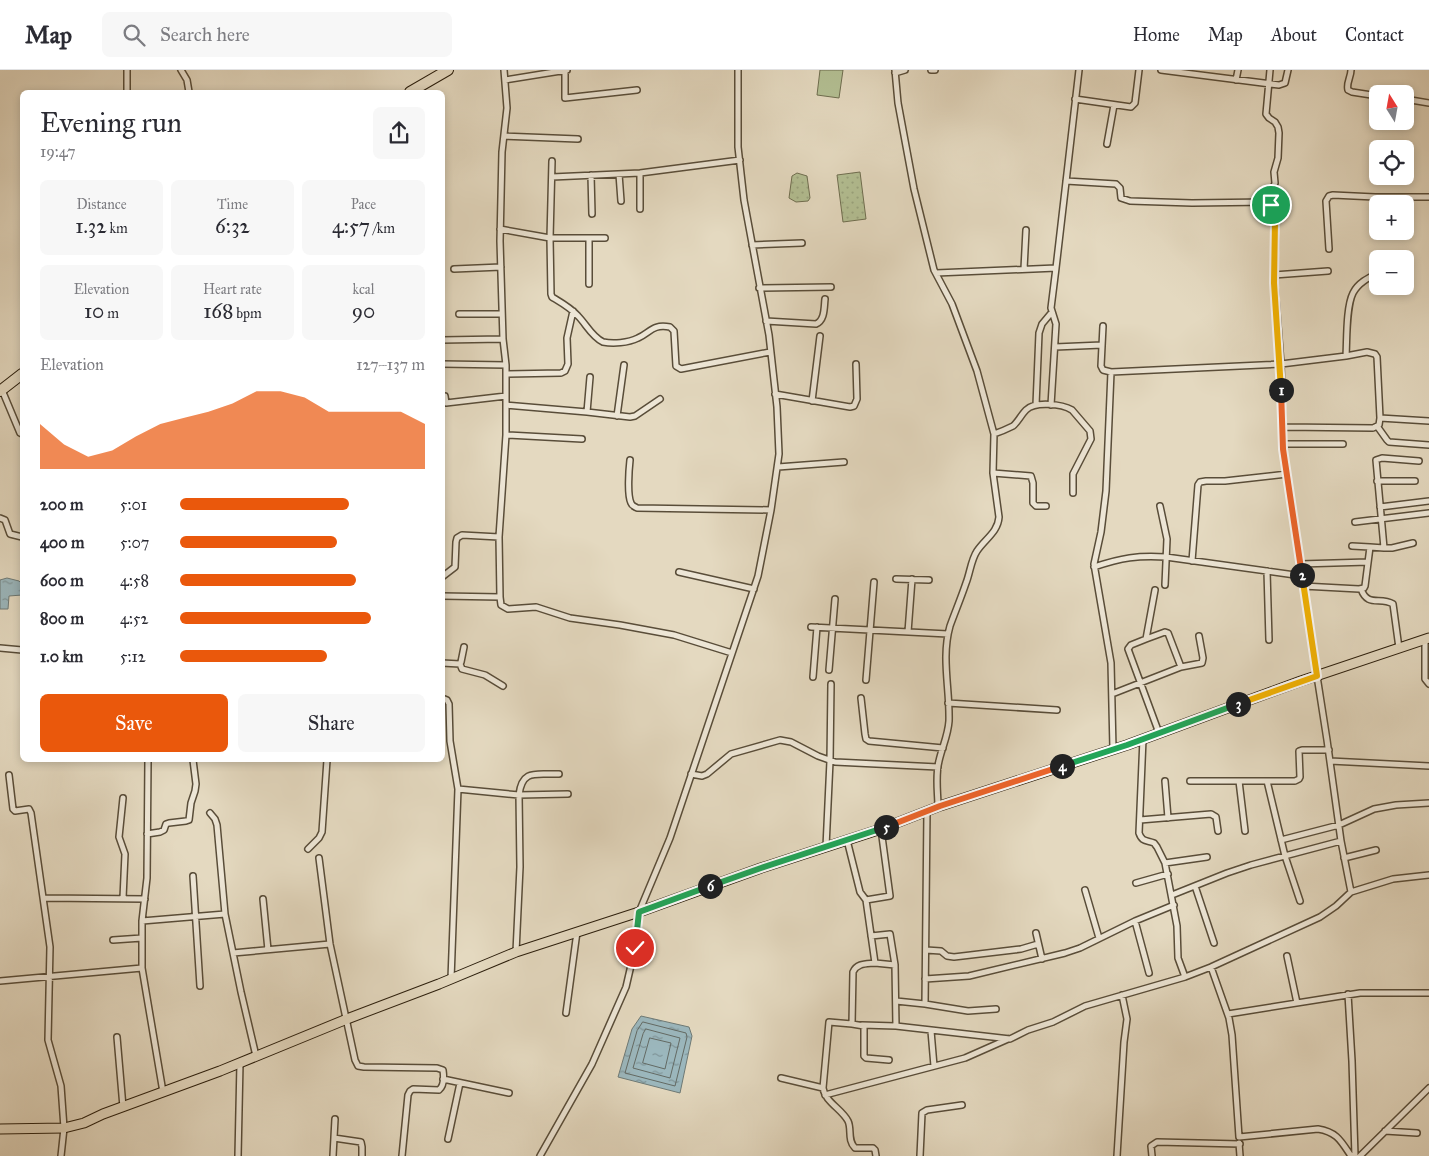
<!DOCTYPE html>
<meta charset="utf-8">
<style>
:root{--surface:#fff;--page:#f7f7f7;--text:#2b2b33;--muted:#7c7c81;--line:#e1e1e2;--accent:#ea580c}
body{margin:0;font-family:"IM FELL Great Primer",serif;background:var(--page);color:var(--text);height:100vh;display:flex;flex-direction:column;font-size:19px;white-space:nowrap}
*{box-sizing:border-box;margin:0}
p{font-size:16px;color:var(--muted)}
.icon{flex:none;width:28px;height:28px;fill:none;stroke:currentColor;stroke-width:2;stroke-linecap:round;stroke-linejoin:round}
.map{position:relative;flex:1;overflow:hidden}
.details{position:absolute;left:20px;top:20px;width:425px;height:672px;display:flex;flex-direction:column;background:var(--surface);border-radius:8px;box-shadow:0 2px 8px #0003}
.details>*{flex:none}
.needle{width:32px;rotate:349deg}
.tools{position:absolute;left:1369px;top:15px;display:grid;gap:10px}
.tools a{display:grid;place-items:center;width:45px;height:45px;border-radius:8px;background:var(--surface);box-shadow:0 2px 8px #0003;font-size:25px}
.pin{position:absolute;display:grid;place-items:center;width:42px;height:42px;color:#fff;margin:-21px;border:2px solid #fff;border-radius:50%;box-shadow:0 1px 5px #0007}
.km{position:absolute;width:25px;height:25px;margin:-12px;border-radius:50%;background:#222;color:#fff;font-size:14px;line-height:25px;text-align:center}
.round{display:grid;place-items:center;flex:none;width:52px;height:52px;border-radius:8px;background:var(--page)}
.headline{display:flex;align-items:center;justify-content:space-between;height:85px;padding:0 20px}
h1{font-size:28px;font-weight:600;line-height:38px}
.figures{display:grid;grid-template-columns:repeat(3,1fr);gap:8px;height:85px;padding:5px 20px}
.figures div{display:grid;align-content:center;border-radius:8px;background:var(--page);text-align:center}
.figures b{font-size:21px;font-weight:600}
.figures small{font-size:14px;font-weight:400}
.figures p{font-size:14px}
.chart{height:140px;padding:10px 20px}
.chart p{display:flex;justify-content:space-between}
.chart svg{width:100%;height:90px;margin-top:5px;fill:var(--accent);opacity:.7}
.action{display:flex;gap:10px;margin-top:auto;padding:10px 20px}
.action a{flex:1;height:58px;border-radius:8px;background:var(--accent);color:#fff;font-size:20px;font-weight:600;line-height:58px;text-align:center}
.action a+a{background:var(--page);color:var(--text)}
ul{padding:0 20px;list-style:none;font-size:16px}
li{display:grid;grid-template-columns:80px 60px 1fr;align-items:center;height:38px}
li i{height:12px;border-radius:6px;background:var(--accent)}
header{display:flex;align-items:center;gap:30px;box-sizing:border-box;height:70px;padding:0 25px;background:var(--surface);border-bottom:1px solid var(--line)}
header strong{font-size:24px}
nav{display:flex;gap:28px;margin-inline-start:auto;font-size:18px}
.search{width:350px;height:45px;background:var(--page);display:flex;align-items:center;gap:12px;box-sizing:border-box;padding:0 18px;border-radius:8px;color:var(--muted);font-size:19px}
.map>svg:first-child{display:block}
.grass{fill:url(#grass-dots);stroke:#6f6e50}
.park{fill:#b3bf93;stroke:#6f6e50}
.water{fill:url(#water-ripples);stroke:#6e7a76}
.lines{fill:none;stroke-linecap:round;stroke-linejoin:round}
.shore{stroke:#636a64;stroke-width:1}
.street-casing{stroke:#594d39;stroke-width:8}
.primary-casing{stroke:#2b1e0c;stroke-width:11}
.highway-casing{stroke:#2b1e0c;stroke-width:12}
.street{stroke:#ede6d6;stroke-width:5}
.primary{stroke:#e4d9c0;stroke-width:9}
.highway{stroke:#e4d9c0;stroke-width:10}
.split-1-casing{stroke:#fff;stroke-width:10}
.split-2-casing{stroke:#fff;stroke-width:10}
.split-3-casing{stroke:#fff;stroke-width:10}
.split-4-casing{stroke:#fff;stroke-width:10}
.split-5-casing{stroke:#fff;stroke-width:10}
.split-6-casing{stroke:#fff;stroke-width:10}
.split-7-casing{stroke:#fff;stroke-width:10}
.split-1{stroke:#f5b400;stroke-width:6}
.split-2{stroke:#f0652b;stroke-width:6}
.split-3{stroke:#f5b400;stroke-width:6}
.split-4{stroke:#22a559;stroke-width:6}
.split-5{stroke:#f0652b;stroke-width:6}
.split-6{stroke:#22a559;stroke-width:6}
.split-7{stroke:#22a559;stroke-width:6}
</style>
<header>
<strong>Map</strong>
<div class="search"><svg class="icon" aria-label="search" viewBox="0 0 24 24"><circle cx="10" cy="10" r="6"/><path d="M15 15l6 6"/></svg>Search here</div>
<nav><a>Home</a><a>Map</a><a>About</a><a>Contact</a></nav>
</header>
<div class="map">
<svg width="1429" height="1086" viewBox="0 0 1429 1086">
<defs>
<pattern id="grass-dots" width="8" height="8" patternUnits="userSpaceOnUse" patternTransform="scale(1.25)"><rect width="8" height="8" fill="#b3bf93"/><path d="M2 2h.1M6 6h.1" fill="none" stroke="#9aa47e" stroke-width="1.8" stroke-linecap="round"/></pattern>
<pattern id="water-ripples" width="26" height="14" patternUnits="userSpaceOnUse" patternTransform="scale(1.25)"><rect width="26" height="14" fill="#9bb7bd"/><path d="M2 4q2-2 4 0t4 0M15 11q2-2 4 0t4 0" fill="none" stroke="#7f9498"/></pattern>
</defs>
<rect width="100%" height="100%" fill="#e4d9c0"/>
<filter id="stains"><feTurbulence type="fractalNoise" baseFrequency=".004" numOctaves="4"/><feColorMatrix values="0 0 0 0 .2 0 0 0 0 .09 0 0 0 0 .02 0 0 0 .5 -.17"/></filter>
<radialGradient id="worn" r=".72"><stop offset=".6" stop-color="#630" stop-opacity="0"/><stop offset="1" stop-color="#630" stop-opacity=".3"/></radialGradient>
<path class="grass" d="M860 102 866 149 843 152 837 105Z
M797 103 807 106 810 128 808 131 796 132 789 128 792 106Z"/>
<path class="park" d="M820 0H843L839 28 817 25Z"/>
<path class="water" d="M7 508 19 511 22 514V525L9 526 8 539H0V510Z
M641 946 689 957 692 966 680 1023 618 1007 632 959Z"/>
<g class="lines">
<path class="shore" d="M643 952 686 963 687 967 675 1016 625 1003 637 961Z
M646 959 680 968 670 1008 633 998 643 964Z
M650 968 671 973 665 999 643 993Z"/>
<g class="street-casing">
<path id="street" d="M181 0 187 10 189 22
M565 0V28L637 20
M895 0 898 33 914 119 934 200 952 234 977 301 994 364 993 403 999 447C998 462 985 469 977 481 971 490 970 503 966 513 961 528 955 542 950 556 941 588 950 619 949 651 948 666 942 677 939 691 935 706 938 723 938 737
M931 0H935
M1161 0 1279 15 1285 13 1288 0
M1351 0C1351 7 1346 13 1348 20L1352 22 1378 26
M895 3 905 0
M505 10 567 0
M1236 10 1238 0
M127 22V0
M1075 29 1131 37 1135 33 1139 0
M1405 29 1429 33
M504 66 578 69
M1107 74 1114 35
M552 91 550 168H605
M640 103V139
M619 104 621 131
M591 105 592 144
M552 107 640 103 740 90
M1066 111 1116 114 1120 118 1121 128 1130 131 1192 133 1268 132C1278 144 1275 188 1274 205L1328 201
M1268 132 1275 113 1274 102 1278 88 1279 63 1278 57 1275 52 1269 48 1266 44 1270 0
M500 159 550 168 551 224 552 227C562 233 571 238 578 246 586 254 592 267 603 272 613 274 628 273 638 268 651 262 652 254 670 257L674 261 676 296 681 299 770 282
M752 175 802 173
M1329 179 1326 131 1329 126 1333 125 1375 127H1429
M1056 198 1079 0
M454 199 501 197
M1024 199 1026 160
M936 203 1056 198 1051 238 1056 254 1051 335
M1378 203C1368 208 1358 213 1353 223 1346 237 1347 269 1346 286L1367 282 1375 284 1377 287 1380 348 1429 351
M1274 205 1281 294 1283 379 1317 606 1327 670 1341 771 1351 822
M589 214V168
M759 218 831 217
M459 244H502
M766 251 816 254C825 250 824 238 825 229
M1103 256 1101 296 1103 300 1111 302
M442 270 503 269
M1055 277 1102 275
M442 294 506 295
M506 304 561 303 565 301 568 294 567 268 573 241
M2 320 20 363 22 364
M775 324 850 337 854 336 857 329 856 294
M442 326H445L446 333 506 326
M812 331 820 266
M506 335 587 342 630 347 635 346 660 329
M1036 335 1039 263 1042 254 1052 242
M587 342 590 307
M617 346 624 295
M1377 356 1387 370 1389 372 1429 375
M1283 357 1373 358 1379 355 1380 348
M994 364C1000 362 1007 359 1013 356 1018 352 1021 345 1026 340 1035 331 1062 334 1072 340L1090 361 1091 369 1073 404V423
M506 365 582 369
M1283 374H1343
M630 390C629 399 627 425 631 433 632 436 634 436 637 438L771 440
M778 397 844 392
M993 403 1031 406 1033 413V433L1036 436H1046
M1377 411H1415
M1160 436 1167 469 1165 515
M1380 437 1429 431
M0 448 5 450 10 464 22 467
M1355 452 1429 443
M1352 476 1370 477
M1384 478H1392L1413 473
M1192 491 1198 415 1200 412 1206 411H1225L1287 404
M1300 494 1368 492
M1094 497C1121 488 1138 485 1166 487L1302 506
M1267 501 1269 570
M679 502 754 519
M442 507 455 497 456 472 457 468 462 465 499 467
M896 509 929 510
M1303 516 1359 519 1364 518 1365 516 1370 477 1384 478 1376 390 1382 388 1419 391
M1361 519C1368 538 1380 526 1393 534L1399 578
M1155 520 1146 569 1131 575 1128 579 1159 663
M442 526 500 527 501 535 508 539 536 537 570 548 620 555 674 565 732 583
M500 527 499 467 506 365V295L503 269 500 171 502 82 507 38 504 0
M811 557 948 564
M908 562 912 509
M1146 569 1165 562 1168 563 1181 597
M1425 569V609L1429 614
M0 578 22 580
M442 593 460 594 461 592 464 577
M460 594 462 599 485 605 503 616
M829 600 835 529
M813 607 817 557
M866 610 874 512
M1112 624 1181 597 1202 593 1203 588 1199 566
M442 628 447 630 449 634 450 671 458 719 519 725 520 797 516 882
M861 628 865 664 866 669 869 671 943 678
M948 633 1057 640
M1143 669 1139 763C1142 772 1146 770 1154 773L1157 777 1165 793 1177 856 1178 888 1185 907
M1113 679 1111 593 1094 494 1101 462 1106 421 1111 302 1281 294 1346 286
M148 690 147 808 142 851V898L163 1022
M1330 691 1429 696
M559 704C537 705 522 698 519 725L568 724
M691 704 702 706 707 704 731 684 780 670 791 672 818 686 835 692 938 697
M9 705 13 739 15 741 29 739 31 743 50 877 48 970 61 1016 64 1058 61 1086
M1165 711 1168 748
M1190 711H1295L1299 709 1300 707 1299 681 1302 680H1329
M1239 711 1245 761
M1267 711 1285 786 1300 831
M210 743 215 749 217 755 225 844 241 922 256 986
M1140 750 1211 744 1216 747 1218 761
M881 759 890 826 866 830 875 893 895 895 896 956 1010 969 1028 960 1053 952 1085 936 1185 907 1211 897 1320 847 1336 836 1351 822 1393 809 1429 805
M147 764 160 762 164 760 166 754 169 753 186 751 189 750 191 733 195 721 196 714 193 690
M847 770 860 822 866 830
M1281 770 1339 755 1374 739 1396 735 1429 733
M826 777 830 691 831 614
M308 779 319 768 322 762 327 690
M319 788 330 874 355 990 358 996 364 997 437 998 443 1000C444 1007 444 1016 439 1020L413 1019 410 1021 408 1025 402 1086
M1344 788 1376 780
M1165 793 1207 787
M193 806 200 916
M1136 813 1168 804
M1195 816 1214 873
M1085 820 1099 868
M1172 825 1227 803 1251 795 1341 771
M44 828 145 829
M123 828 125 784 119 767 123 728
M263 829 268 880
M142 851 225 844
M1135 851 1149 903
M1036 863 1042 889
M871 866 890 864 895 895
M113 870 142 868
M926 880 941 881 947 886 954 887 1021 879 1038 874
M233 883 330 874
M1287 886 1297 933
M875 893C866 894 857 893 853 902L852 954 829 952 823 1018C825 1032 842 1039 848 1051 852 1059 847 1070 855 1078H873L875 1080 876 1086
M1211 897 1229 948 1232 965 1239 1067 1318 1059C1337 1062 1341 1071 1351 1086
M451 909 458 719
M925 909 969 906 1065 883 1080 878 1135 851 1174 835
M0 911 142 898
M1348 924 1352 991 1355 1086
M896 931 925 934 968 941 996 939
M925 934 927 741
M566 943 577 862
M1228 944 1360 923H1429
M852 954 864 956V986L866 988 889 990
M862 955 896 956
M931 961 934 996
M117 967 123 1037
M781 1008 823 1018
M443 1009 509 1023
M825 1025 965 988 1008 969
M1385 1061 1417 1063
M334 1068 361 1072 362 1077V1086
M448 1069 460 1013
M1239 1073 1240 1086
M238 1086 240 993
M333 1086 335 1049
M540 1086 592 994 626 917 635 878 639 842 670 768 758 506 771 440 779 384 777 337 769 265 744 130 738 77V0
M920 1086 922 1043 927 1040 962 1035
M1117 1086 1124 972 1127 949 1122 925
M1152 1086 1151 1076 1157 1072 1240 1074
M1360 1086 1429 1018"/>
</g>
<g class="primary-casing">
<path id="primary" d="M0 1059 64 1058 84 1053 103 1044 220 1001 347 949 439 914 516 882 639 842 761 798 881 759 940 736 1127 675 1301 611 1429 568"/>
</g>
<g class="highway-casing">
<path id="highway" d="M410 22 448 0
M0 321 22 304"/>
</g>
<use href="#street" class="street"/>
<use href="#primary" class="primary"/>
<use href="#highway" class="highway"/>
</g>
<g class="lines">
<g class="split-1-casing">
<path id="split-1" d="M1271 135 1275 151 1274 213 1281 320"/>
</g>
<g class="split-2-casing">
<path id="split-2" d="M1281 320 1283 379 1302 505"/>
</g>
<g class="split-3-casing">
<path id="split-3" d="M1238 634 1317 606 1302 505"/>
</g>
<g class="split-4-casing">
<path id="split-4" d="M1062 696 1127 675 1238 634"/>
</g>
<g class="split-5-casing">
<path id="split-5" d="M886 757 940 736 1062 696"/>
</g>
<g class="split-6-casing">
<path id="split-6" d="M710 816 761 798 886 757"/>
</g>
<g class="split-7-casing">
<path id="split-7" d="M635 878 639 842 710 816"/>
</g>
<use href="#split-1" class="split-1"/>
<use href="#split-2" class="split-2"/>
<use href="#split-3" class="split-3"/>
<use href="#split-4" class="split-4"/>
<use href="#split-5" class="split-5"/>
<use href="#split-6" class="split-6"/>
<use href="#split-7" class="split-7"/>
</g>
<rect width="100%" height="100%" filter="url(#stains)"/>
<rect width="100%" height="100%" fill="url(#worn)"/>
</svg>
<div class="tools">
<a><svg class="needle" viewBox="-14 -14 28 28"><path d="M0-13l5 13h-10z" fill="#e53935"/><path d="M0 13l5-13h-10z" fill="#7c7c81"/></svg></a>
<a><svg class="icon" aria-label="locate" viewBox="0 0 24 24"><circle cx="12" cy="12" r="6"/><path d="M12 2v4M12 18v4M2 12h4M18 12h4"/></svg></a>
<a>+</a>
<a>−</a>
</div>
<div class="pin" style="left:1271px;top:135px;background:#1e9e55"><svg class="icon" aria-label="arrive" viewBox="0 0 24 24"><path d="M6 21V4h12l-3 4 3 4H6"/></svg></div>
<div class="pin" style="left:635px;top:878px;background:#d93025"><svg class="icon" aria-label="check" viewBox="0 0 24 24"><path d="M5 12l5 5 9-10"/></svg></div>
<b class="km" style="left:1281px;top:320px">1</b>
<b class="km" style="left:1302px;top:505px">2</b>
<b class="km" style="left:1238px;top:634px">3</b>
<b class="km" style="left:1062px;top:696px">4</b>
<b class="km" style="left:886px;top:757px">5</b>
<b class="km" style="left:710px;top:816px">6</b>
<section class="details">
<div class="headline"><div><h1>Evening run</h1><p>19:47</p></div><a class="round"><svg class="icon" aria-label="share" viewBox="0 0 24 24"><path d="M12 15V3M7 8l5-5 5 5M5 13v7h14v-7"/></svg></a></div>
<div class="figures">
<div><p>Distance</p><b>1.32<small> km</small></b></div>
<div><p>Time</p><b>6:32</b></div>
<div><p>Pace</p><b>4:57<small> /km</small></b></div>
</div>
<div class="figures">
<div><p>Elevation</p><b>10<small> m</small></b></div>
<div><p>Heart rate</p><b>168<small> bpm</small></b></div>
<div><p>kcal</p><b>90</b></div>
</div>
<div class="chart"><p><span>Elevation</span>127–137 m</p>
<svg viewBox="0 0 160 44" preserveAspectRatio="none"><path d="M0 44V22L10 32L20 38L30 35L40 28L50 22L60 19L70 16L80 12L90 6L100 6L110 9L120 16L130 16L140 16L150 16L160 22V44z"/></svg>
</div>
<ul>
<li><b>200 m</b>5:01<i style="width:69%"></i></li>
<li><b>400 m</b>5:07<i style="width:64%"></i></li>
<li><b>600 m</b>4:58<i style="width:72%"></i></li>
<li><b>800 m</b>4:52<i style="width:78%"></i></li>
<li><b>1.0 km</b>5:12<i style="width:60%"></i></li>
</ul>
<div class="action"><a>Save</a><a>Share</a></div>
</section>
</div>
